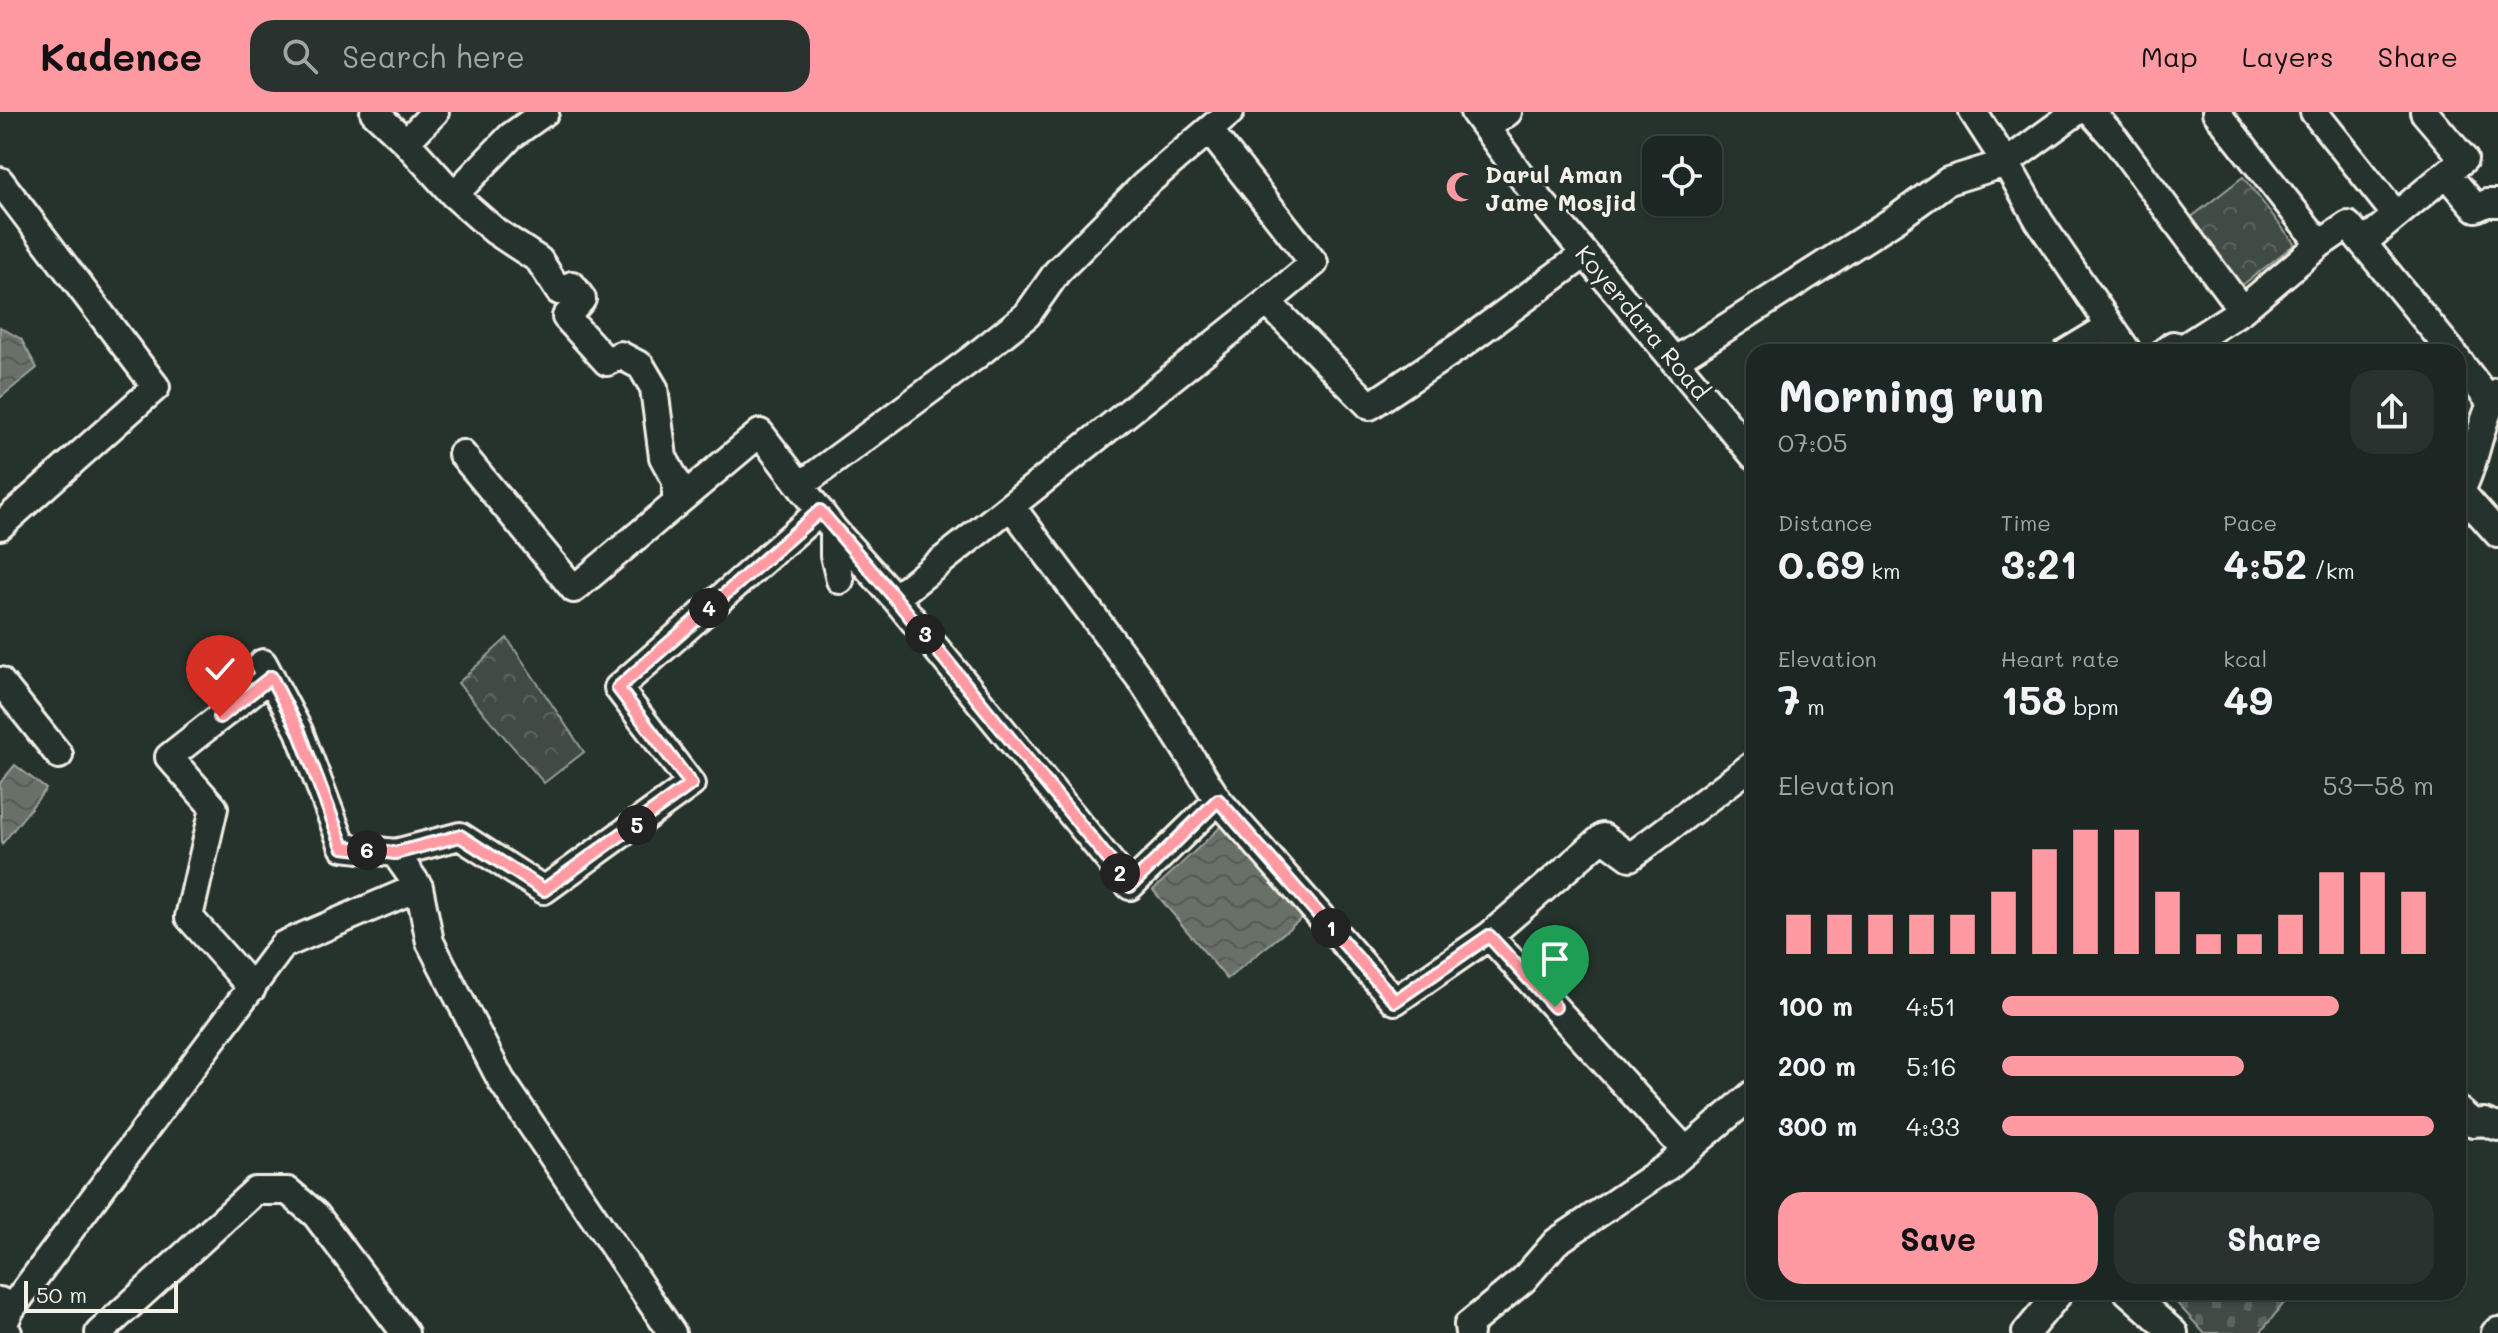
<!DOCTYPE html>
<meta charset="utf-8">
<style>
:root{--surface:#1c2622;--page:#29322f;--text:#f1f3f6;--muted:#a0a5a5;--line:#3a4340;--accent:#ff9aa2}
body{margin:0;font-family:Mali,sans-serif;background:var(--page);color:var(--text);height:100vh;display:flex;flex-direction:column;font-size:30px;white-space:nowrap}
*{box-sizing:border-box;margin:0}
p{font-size:26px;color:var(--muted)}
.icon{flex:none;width:44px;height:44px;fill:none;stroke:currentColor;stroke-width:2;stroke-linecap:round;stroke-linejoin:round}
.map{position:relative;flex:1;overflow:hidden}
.panel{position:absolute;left:1746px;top:232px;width:720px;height:956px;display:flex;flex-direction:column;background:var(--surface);border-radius:24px;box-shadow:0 2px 6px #0004,0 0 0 2px var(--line)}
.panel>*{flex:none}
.tools{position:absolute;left:1642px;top:24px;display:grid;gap:16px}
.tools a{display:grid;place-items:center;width:80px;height:80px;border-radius:16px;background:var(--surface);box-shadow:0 2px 6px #0004,0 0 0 2px var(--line);font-size:40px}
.scale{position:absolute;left:24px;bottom:20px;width:154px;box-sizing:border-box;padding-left:8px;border:4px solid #f4f1e8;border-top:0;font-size:22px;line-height:28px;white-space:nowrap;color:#f4f1e8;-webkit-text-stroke:6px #26332d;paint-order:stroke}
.pin{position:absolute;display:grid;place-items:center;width:68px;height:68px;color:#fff;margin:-82px -34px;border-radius:50% 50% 50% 0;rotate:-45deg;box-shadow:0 0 8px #0007}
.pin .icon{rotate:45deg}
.km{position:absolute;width:40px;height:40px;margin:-20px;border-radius:50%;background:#222;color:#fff;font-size:22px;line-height:40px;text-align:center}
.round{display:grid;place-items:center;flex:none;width:84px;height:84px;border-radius:24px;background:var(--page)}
.overview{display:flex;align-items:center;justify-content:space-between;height:136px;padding:0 32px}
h1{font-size:44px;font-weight:800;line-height:60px}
.metrics{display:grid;grid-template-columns:repeat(3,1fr);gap:12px;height:136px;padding:8px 32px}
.metrics div{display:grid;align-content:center}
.metrics b{font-size:40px;font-weight:800}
.metrics small{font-size:22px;font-weight:400}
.metrics p{font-size:22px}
.chart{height:224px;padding:16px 32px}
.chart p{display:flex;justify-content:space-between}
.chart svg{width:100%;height:144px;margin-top:8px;stroke:var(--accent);stroke-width:6}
.button{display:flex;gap:16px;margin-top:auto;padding:16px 32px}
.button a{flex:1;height:92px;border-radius:24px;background:var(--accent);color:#111;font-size:32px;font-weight:800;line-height:92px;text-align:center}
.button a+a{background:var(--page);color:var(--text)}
ul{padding:0 32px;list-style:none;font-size:26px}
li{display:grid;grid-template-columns:128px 96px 1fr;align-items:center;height:60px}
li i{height:20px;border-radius:10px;background:var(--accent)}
header{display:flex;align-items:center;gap:48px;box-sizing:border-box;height:112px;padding:0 40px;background:var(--accent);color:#111}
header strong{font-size:38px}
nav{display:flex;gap:44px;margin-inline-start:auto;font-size:28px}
.search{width:560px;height:72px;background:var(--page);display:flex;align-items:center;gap:20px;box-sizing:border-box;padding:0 28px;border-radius:24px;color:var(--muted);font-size:30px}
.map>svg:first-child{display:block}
.cemetery{fill:url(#cemetery-stones);stroke:#9a9e96;stroke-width:2}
.park{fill:url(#park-crowns);stroke:#9a9e96;stroke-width:2}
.water{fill:url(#water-waves);stroke:#9fa39b;stroke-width:2}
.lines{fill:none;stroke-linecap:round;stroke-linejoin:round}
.minor-casing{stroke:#f4f1e8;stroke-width:32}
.minor{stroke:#26332d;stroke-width:26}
.route-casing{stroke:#fff;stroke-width:16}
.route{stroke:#ff9aa2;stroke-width:10}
.labels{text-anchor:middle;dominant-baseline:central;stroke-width:7;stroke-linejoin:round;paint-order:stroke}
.poi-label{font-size:24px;font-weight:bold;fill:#f4f1e8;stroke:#26332d;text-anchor:start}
.street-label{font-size:24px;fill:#f4f1e8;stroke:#26332d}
</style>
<header>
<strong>Kadence</strong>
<div class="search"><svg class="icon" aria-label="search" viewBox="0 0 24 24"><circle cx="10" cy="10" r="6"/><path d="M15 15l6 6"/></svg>Search here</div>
<nav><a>Map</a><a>Layers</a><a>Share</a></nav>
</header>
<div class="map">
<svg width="2498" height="1221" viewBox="0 0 2498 1221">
<defs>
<pattern id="cemetery-stones" width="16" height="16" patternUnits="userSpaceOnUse" patternTransform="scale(2)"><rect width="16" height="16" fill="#414b45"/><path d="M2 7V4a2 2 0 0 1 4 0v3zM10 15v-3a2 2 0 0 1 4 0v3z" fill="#5d6560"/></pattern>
<pattern id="park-crowns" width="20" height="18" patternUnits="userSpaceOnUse" patternTransform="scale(2)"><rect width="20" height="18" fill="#414b45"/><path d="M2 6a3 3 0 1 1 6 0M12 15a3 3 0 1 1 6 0" fill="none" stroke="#5d6560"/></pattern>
<pattern id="water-waves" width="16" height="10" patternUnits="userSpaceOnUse" patternTransform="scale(2)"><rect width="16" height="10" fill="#676f68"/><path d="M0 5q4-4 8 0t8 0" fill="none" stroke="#565a55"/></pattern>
</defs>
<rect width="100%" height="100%" fill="#26332d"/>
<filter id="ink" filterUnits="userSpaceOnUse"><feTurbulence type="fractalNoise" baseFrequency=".0125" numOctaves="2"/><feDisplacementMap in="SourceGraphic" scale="16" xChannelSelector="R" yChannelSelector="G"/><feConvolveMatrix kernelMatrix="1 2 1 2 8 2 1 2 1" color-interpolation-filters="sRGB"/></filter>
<g filter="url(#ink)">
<path class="cemetery" d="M2167 1180H2293L2260 1221H2204Z"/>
<path class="park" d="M2243 65 2295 132 2236 178 2185 110Z
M507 526 584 640 544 671 458 571Z"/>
<path class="water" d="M0 215 21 227 37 256 0 286Z
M15 653 46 677 2 732 0 671Z
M1226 710 1302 806 1227 867 1153 778Z"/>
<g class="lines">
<g class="minor-casing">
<path id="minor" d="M374 0 406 30
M435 0 406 30 454 83 495 119 539 148 559 179 572 173 582 187 566 205 607 250 620 243 641 254 654 276 663 345 676 369V390
M1474 0 1530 76 1754 344
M2076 0 2006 51 2039 109 2128 240
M2091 0 2116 28 2242 198 2320 132
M2216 0 2320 132 2348 113 2452 240
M2314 0 2396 103
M1486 16 1508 0
M1209 18 1314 151 1267 190
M2447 62 2476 96 2487 91H2498
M0 69 156 275 0 414
M454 83 511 24 545 0
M2364 130 2464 47 2424 0
M2067 240 2110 214
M2164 240 2173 233 2183 236 2242 198
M2458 248 2491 291
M1674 249 1897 106 1948 69 2006 51 1973 0
M462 342 574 477 760 321 834 418V443L840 468
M801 373 973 246 1027 203 1057 160 1143 74 1230 0
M2461 380 2498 422
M2458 384C2477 352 2478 310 2498 280
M1011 394 1144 572 1218 688
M834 418 895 486 1130 774 1218 688 1395 889 1489 824 1686 1039
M895 486 1267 190 1370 294 1460 234 1585 142
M263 551 299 619 343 735 395 741 419 775 430 830 501 968 672 1221
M0 569 59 643
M395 741 460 724 544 778 691 672 618 576 820 399
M1489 824 1603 725 1630 745 1754 652
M252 876 189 805 214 696 169 645 271 565
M2458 998 2473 1011 2484 1010 2498 1015
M2128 1180 2174 1221
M0 1189 11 1197 2 1215 8 1221
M11 1197 283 833 419 775
M99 1221 255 1079H288L316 1103 405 1221
M1469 1221 1468 1213 1523 1168 1556 1130 1667 1055 1754 981
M2026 1221 2060 1180
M2495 1221 2498 1219"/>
</g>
<use href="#minor" class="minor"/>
</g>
</g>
<g class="lines" filter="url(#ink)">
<g class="route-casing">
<path id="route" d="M220 605 271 565 299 619 343 735 395 741 460 724 544 778 691 672 618 576 820 399 895 486 1130 774 1218 688 1395 889 1489 824 1555 895"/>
</g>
<use href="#route" class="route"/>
</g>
<defs>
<g id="mosque-bare" transform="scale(2.4)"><path d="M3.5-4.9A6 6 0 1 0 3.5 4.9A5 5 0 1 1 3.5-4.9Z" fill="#ff9aa2" stroke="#26332d" stroke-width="2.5" paint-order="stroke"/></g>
</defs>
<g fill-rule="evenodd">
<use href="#mosque-bare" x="1461" y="75"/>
</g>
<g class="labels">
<g class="poi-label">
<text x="1485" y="61">Darul Aman<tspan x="1485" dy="28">Jame Mosjid</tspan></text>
</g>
<g class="street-label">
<text transform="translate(1643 210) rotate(50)">Koyerdara Road</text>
</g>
</g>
</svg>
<div class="tools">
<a><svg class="icon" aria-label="locate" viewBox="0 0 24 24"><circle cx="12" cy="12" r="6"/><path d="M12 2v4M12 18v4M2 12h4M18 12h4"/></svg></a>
</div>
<div class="scale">50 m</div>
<div class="pin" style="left:1555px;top:895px;background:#1e9e55"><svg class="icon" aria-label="arrive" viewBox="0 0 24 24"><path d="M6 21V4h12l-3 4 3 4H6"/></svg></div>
<div class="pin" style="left:220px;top:605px;background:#d93025"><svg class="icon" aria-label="check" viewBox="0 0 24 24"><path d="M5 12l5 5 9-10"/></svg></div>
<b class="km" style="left:1331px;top:816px">1</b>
<b class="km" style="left:1120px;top:761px">2</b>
<b class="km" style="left:925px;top:522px">3</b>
<b class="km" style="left:709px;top:496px">4</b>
<b class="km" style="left:637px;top:713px">5</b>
<b class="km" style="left:367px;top:738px">6</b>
<section class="panel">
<div class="overview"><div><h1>Morning run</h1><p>07:05</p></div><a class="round"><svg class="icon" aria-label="share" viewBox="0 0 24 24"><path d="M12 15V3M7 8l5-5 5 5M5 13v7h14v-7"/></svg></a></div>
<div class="metrics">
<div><p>Distance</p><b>0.69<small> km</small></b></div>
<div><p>Time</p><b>3:21</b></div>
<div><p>Pace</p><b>4:52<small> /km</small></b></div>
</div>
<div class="metrics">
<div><p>Elevation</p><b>7<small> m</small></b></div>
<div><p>Heart rate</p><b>158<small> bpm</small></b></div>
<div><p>kcal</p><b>49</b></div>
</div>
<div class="chart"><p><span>Elevation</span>53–58 m</p>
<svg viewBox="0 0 160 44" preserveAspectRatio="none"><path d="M5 44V32M15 44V32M25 44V32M35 44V32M45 44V32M55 44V25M65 44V12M75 44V6M85 44V6M95 44V25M105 44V38M115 44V38M125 44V32M135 44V19M145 44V19M155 44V25"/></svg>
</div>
<ul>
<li><b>100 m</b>4:51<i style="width:78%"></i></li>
<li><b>200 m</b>5:16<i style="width:56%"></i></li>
<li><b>300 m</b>4:33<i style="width:100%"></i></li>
</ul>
<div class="button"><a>Save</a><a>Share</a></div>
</section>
</div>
